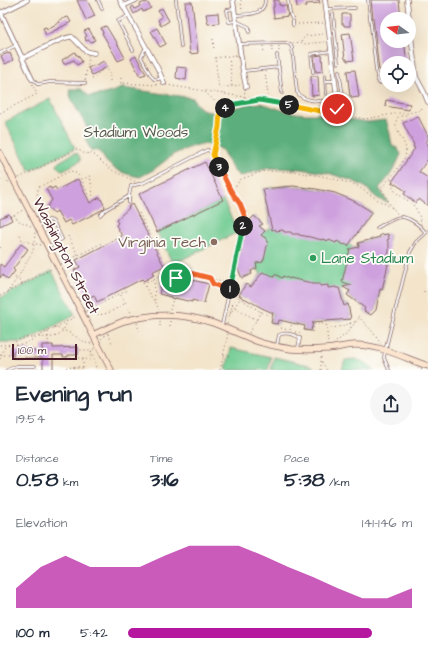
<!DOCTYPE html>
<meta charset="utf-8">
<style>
:root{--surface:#fff;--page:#f6f6f7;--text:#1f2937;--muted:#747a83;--accent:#b5179e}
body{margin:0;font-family:"Architects Daughter",sans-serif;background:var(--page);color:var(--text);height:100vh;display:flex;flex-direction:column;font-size:15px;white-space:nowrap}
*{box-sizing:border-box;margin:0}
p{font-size:13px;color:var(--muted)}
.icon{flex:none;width:22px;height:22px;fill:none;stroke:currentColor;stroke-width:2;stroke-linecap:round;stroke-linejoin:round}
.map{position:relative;height:370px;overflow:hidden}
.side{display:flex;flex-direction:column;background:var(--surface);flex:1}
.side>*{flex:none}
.needle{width:26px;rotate:284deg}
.controls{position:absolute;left:380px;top:12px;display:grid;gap:8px}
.controls a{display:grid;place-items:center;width:36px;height:36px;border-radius:50%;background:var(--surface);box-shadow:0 4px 16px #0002;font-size:20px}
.scale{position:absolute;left:12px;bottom:10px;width:65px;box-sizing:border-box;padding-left:4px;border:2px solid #4a1f2b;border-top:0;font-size:11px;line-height:14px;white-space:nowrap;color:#4a1f2b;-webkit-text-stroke:3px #fdfcf7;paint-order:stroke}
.pin{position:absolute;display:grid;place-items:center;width:34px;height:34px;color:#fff;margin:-17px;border:2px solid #fff;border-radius:50%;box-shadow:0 1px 4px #0007}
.km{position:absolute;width:20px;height:20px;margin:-10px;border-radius:50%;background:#222;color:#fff;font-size:11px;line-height:20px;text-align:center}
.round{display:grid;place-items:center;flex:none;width:42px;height:42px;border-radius:21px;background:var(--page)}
.head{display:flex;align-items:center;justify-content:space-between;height:68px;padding:0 16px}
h1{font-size:22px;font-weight:700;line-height:30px}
.metrics{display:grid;grid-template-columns:repeat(3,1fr);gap:6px;height:68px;padding:4px 16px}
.metrics div{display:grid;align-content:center}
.metrics b{font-size:20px;font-weight:700}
.metrics small{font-size:11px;font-weight:400}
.metrics p{font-size:11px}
.chart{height:112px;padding:8px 16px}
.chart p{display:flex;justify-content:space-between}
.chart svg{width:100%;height:72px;margin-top:4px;fill:var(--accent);opacity:.7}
ul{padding:0 16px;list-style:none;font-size:13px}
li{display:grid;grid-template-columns:64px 48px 1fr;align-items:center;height:30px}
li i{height:10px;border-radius:5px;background:var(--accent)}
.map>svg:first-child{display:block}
.green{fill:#71cb92;stroke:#5e755e}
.forest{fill:#5caf7c;stroke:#536754}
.building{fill:#cea0de}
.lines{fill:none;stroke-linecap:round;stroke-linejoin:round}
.lane-casing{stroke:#856463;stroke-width:3.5}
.street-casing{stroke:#856463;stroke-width:5.5}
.secondary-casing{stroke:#856463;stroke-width:7}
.path{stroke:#856463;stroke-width:1;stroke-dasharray:1 3;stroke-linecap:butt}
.lane{stroke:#fff;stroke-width:2}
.street{stroke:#fff;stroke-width:4}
.secondary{stroke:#fbe5cf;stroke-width:5.5}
.split-1-casing{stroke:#fff;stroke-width:8}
.split-2-casing{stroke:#fff;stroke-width:8}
.split-3-casing{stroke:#fff;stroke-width:8}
.split-4-casing{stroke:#fff;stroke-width:8}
.split-5-casing{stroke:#fff;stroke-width:8}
.split-6-casing{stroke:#fff;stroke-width:8}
.split-1{stroke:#f0652b;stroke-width:5}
.split-2{stroke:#22a559;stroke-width:5}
.split-3{stroke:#f0652b;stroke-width:5}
.split-4{stroke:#f5b400;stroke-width:5}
.split-5{stroke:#22a559;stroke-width:5}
.split-6{stroke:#f5b400;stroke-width:5}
.education-dot{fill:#8d6e63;stroke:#fdfcf7;stroke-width:1.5}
.leisure-dot{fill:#2e9e5b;stroke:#fdfcf7;stroke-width:1.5}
.labels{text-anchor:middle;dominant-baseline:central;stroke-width:3.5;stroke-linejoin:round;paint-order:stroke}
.park-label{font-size:15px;fill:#585b4f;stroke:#fdfcf7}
.education-label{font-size:15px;fill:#785e54;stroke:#fdfcf7;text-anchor:end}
.street-label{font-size:15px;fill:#4a1f2b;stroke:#fdfcf7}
.leisure-label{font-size:15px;fill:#27864d;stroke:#fdfcf7;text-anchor:start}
</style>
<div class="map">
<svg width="428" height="370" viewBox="0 0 428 370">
<rect width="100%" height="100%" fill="#fdfcf7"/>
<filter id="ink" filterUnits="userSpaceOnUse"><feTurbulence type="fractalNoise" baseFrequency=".025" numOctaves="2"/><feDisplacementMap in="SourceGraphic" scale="8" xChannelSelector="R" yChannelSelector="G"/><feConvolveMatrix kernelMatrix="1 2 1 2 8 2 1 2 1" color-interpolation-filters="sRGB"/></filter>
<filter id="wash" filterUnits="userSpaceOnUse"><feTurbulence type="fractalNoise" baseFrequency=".012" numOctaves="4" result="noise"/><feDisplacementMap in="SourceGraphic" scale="16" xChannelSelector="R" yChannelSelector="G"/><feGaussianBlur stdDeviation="0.9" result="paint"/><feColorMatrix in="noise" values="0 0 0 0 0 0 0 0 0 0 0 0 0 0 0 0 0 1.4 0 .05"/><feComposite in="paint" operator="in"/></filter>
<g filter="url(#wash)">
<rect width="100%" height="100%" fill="#f3e4ca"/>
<path class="green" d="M50 99 75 148 30 171 5 122Z
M74 153 78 154 80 158V161L63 170 60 169 57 166 59 162Z
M287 186C319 186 345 195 372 212L349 244 353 248 359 247 358 243 380 237V235L388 234 389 239 387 240C390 248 388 255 386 263L388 264 382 290 380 289 376 310 371 315 364 311 365 308 347 295 349 291 344 287 340 289 344 305 348 304 351 319 313 322 311 331 304 330 305 326 279 320 278 324 271 323 273 313 245 298 244 299 239 295 246 284 251 287 261 274 257 268 251 270 252 274 242 278 237 266 246 225 254 216 263 224 260 226 265 231 271 228 263 189Z
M223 200 238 232 173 264 157 232Z
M52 271 75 315 24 342H0V298Z
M231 348 271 357 268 370H226Z
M274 357 313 366 312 370H271Z
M355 359C362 361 369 364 374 370H342L345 360Z"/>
<path class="forest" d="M122 88 193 98 196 104 202 109 210 112 223 114 231 109 248 104 261 103 288 112 305 114H322L334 118 347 119 368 122 386 120 390 134 392 146 397 148 401 154C396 166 389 179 379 188L388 203 377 198 365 187 353 181 328 173 301 169 269 168 251 173 242 176 238 175 233 170 222 150 211 145 204 144 193 146 174 154 153 170 140 177C129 175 118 172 110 165 101 159 105 150 91 150 86 142 83 136 87 127L71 99 69 89H81L89 96C101 95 111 93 122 88Z"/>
<g id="blocks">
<path class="building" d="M77 0H87L95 16 86 20Z
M274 0H279V5H281V6L286 5 288 16 274 18 273 7H274Z
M296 0H319L320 3 306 4 307 6 297 7Z
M371 0H399L401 19H387V41H404L407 63H387V74H384L383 69 379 70Z
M145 2V3L147 2 151 8 143 12 142 9 134 14 131 8 133 6 135 9 140 6V4Z
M185 2H192L198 53 190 54Z
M162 8 169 21 161 26 158 20 162 17 158 11Z
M218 13 219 23 208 24 206 14Z
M342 14H350V26H344V24H342Z
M68 17 71 22 46 35 43 28 46 27 47 29 60 22 59 20Z
M106 26 114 39H115L125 58 118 61 113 52 102 33H103L101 28Z
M157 28 166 44 160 47 151 31Z
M89 29 95 40 91 42 88 40 86 41 85 37 87 36 84 31Z
M350 33 354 60 347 61V59H345L342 34Z
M75 52 76 55H78L82 62 77 65 74 60 64 64 62 60Z
M8 53V54L10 53 13 60 5 64 1 56Z
M322 55 323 71 316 72 314 56Z
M136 56 146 74 140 76 131 59Z
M104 61 107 67 92 75 88 68 94 65V66Z
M177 67 187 68 186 80 176 78Z
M355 70 359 97 352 98V96H350L347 71Z
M311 76H318L319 95 312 96Z
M386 100 410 104 409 110 385 106Z
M418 116 428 136V139L426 143 428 144V159L419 172 428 178V206L419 199 416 203 404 194 406 191 392 182 415 148 413 147 414 145 403 123Z
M205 162 223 200 157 232 139 194Z
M78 179 90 203 100 197 105 207 102 210 72 225 69 220 64 223 57 211 54 213 47 207 52 200 46 189 50 187 51 189 55 187 57 190Z
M293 186 316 189 335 193 354 201 372 212 348 246 345 244 344 245 337 241 336 243 329 240V241L322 239V240L310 237 299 235V234H292L291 232H284L283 230 276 231 275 229 272 230 263 189Z
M132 204 164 266 152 272 154 275 144 281 142 279 97 302 94 295 88 298 74 270 80 267 76 260 122 236 116 225 118 223 116 220 129 208 128 207Z
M9 214 12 220 0 226V218Z
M254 216 263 224 259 226 265 231 261 235 267 239V241H268L264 260H263V262L256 263 257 268 251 271 252 274 242 278 237 267 246 224Z
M388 234 389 239 387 240 389 244V252L386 263 388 264 382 290 380 289 376 310 371 315 364 311 365 308 347 295 350 291 343 287 352 285 342 282 350 249 359 247 358 243 380 237V235Z
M21 244 28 249 13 269 15 271 8 280 2 275 0 278V264L4 267Z
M263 272 266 274 267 273 274 277 275 274 282 278 283 276 290 279V278L312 283V284H320V286L328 285V288L336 287V288H339L344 306 348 304 351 319 313 322 311 331 304 330 305 326 279 320 278 324 271 323 273 313 262 308 244 298V299L239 295 246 284 251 287Z
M167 274 209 284 204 303 192 300V302L175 298V299L171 298V297L159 294 163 276 166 277Z
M42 345H53V348L78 347V355H68V357H63V355H53V370H43V358H13V351H23V349H28V351H42Z"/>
</g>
</g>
<g filter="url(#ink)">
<use href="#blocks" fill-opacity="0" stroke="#856463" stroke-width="1"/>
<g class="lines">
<g class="lane-casing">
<path id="lane" d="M98 0 102 9
M176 0 181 47
M288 0 290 14 293 21V25
M368 0 377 78 379 83 387 81
M233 9 227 10 229 22 236 21 249 27V32
M327 9 355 8
M333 14 338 63
M235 15C247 14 265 16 265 0
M128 16 118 21 133 50
M240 44 285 43 290 44 292 48 297 92C303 103 326 101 337 102
M145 49 141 57C144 62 150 76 154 79 157 80 159 79 161 78
M0 53 15 46
M277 55 282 93
M244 71 279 67
M339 71 343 96
M313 72 311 54 331 51
M325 76 326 94
M409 78 416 77
M33 79 37 84H39L50 82 85 83
M325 81H335
M129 203V196L131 186 143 183 207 150 210 151 231 191 240 204 245 217 222 325
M100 215 105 210 129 196
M38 226 49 220 52 221 54 223 62 239 49 246
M377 228C382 225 396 217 401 217 409 217 421 226 425 232
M277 345 279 335C286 332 293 334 300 338L298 348
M7 370 17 366H35
M389 370 384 358 385 351 410 252 416 242 428 231"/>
</g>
<g class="street-casing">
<path id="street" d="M120 0 158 69 164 83
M233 0 243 72 246 87
M325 0 338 106
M407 0 409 19
M123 6 136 0
M0 11 32 79
M1 13 27 0
M409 19 416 77 424 92 428 102
M23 58C30 55 66 35 72 37 72 37 76 41 76 41 83 48 84 52 94 53"/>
</g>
<g class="secondary-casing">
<path id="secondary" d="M0 153 111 370
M93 335C103 330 113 325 124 321 154 313 184 313 213 323 228 329 242 335 256 341 267 345 279 347 291 349 302 350 314 350 325 349 335 349 345 345 355 345 381 345 404 358 428 366"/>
</g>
<path class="path" d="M241 0 242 12
M298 24 323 23
M213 39 214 50
M301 42 305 36 324 34
M293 43 301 42 305 44 325 42
M263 46 264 53
M272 46V52
M279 46V51
M236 55 215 58 219 88 240 85
M229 57 232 86
M265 71 268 96
M121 78V83L159 85
M92 79 96 77C98 72 102 70 107 68L110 72V83
M85 80 87 68 88 67V56
M166 85 244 97 365 119 399 113H409L421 110 423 106
M384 85 389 88
M205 92C210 97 218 103 220 109 223 119 216 141 214 151
M244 97 245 90
M221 110 230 105 258 100
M0 113 37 94 32 84
M402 120 404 123
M0 173 3 171
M19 178 77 149 85 154 91 153 96 156 103 163 112 170 136 182
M0 179 9 182
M391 179C393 195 400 194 411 203 417 208 420 216 421 224
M233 189 241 179 264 171 296 172 327 177 356 185 378 200 393 208 398 215
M33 205C40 201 35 193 39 187L70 171C81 172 85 188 89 197L93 195 90 176 81 180
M392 208 381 188C388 180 405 163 406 152 407 140 390 129 398 117 402 115 405 116 409 114
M139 213 168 270
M14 215 23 210
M10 217 14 215 19 221 31 226
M20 235 22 240 24 241 41 245
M68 236 78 255
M0 248 1 247
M61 264 102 243
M12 275 17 279 33 251 34 244 35 232
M176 278 177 271
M141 279 153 300 155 301 159 310
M154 279 155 301
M210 279 213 285 227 289
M143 283 154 279 165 271 174 270 226 282
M74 287 81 284
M9 290 17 279 24 284
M424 292 425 288
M235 295 261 312 271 316 269 325
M0 296 53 268
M232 305 240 311 257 320
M92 308C98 323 116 308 126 303L120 294
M128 308 132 314
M170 310 173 298
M86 311 128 290
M230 314 241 297
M358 316 372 331 381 344
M349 319 351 328
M160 321V327
M170 321V327
M326 321 328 345
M137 323 139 331
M227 324 236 293
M54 327 68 332 88 344 91 343
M281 328 288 330
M327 329 343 326 357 321
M290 330 292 323
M295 332 300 333
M312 332 314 324H326
M249 333 263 308
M108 334 112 343
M39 337C54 338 62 338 67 321
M101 339 108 333
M336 342 346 334 359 318
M12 344C19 338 27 337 35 337
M0 345 24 344 77 316
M48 345V332
M94 349 91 350 95 362 96 370
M0 355H13
M224 355 229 356
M66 358H83L88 360H90L91 350H78
M0 359C2 354 3 350 6 345
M322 362 327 370
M414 366 422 370
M73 367 77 368H81
M37 368 40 370
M66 368C74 367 79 365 85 370
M83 368V359
M220 370 228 334
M321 370V355"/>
<use href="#lane" class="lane"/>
<use href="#street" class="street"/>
<use href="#secondary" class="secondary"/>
</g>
</g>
<g class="lines" filter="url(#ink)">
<g class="split-1-casing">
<path id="split-1" d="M176 278 178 270 210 278 213 284 218 286 230 289"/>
</g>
<g class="split-2-casing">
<path id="split-2" d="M230 289 243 226"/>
</g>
<g class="split-3-casing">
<path id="split-3" d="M219 167 231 191 240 204 245 217 243 226"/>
</g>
<g class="split-4-casing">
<path id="split-4" d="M219 167 213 155 219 127 220 111 225 108"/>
</g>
<g class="split-5-casing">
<path id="split-5" d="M225 108 230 105 259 100 289 105"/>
</g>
<g class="split-6-casing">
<path id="split-6" d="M289 105 336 114 337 109"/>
</g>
<use href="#split-1" class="split-1"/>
<use href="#split-2" class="split-2"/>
<use href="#split-3" class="split-3"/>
<use href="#split-4" class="split-4"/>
<use href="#split-5" class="split-5"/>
<use href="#split-6" class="split-6"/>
</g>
<circle class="education-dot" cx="214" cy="242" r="4"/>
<circle class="leisure-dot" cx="313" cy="258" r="4"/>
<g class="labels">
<g class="park-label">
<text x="136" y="132">Stadium Woods</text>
</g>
<g class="education-label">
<text x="206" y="242">Virginia Tech</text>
</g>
<g class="street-label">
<text transform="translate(66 256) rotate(63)">Washington Street</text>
</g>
<g class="leisure-label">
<text x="321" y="258">Lane Stadium</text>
</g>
</g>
</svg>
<div class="controls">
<a><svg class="needle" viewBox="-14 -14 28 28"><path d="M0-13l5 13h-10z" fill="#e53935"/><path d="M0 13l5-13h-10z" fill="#747a83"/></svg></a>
<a><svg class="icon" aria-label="locate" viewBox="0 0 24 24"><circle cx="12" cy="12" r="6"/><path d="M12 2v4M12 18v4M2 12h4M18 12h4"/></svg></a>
</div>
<div class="scale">100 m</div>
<div class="pin" style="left:176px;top:278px;background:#1e9e55"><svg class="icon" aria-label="arrive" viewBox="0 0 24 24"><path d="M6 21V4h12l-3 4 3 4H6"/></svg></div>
<div class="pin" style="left:337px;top:109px;background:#d93025"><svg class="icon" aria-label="check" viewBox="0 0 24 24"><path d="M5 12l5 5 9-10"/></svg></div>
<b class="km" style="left:230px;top:289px">1</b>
<b class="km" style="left:243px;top:226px">2</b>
<b class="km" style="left:219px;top:167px">3</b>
<b class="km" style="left:225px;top:108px">4</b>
<b class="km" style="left:289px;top:105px">5</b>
</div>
<section class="side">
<div class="head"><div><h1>Evening run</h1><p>19:54</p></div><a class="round"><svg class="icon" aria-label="share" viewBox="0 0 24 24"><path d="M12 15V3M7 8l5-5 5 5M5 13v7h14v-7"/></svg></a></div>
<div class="metrics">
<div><p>Distance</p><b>0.58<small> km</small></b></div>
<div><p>Time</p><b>3:16</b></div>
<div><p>Pace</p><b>5:38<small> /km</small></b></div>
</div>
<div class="chart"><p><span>Elevation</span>141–146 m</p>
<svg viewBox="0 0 160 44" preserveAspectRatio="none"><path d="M0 44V32L10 19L20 12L30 19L40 19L50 19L60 12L70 6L80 6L90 6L100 12L110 19L120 25L130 32L140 38L150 38L160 32V44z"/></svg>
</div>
<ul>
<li><b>100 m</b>5:42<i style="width:86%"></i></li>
</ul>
</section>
